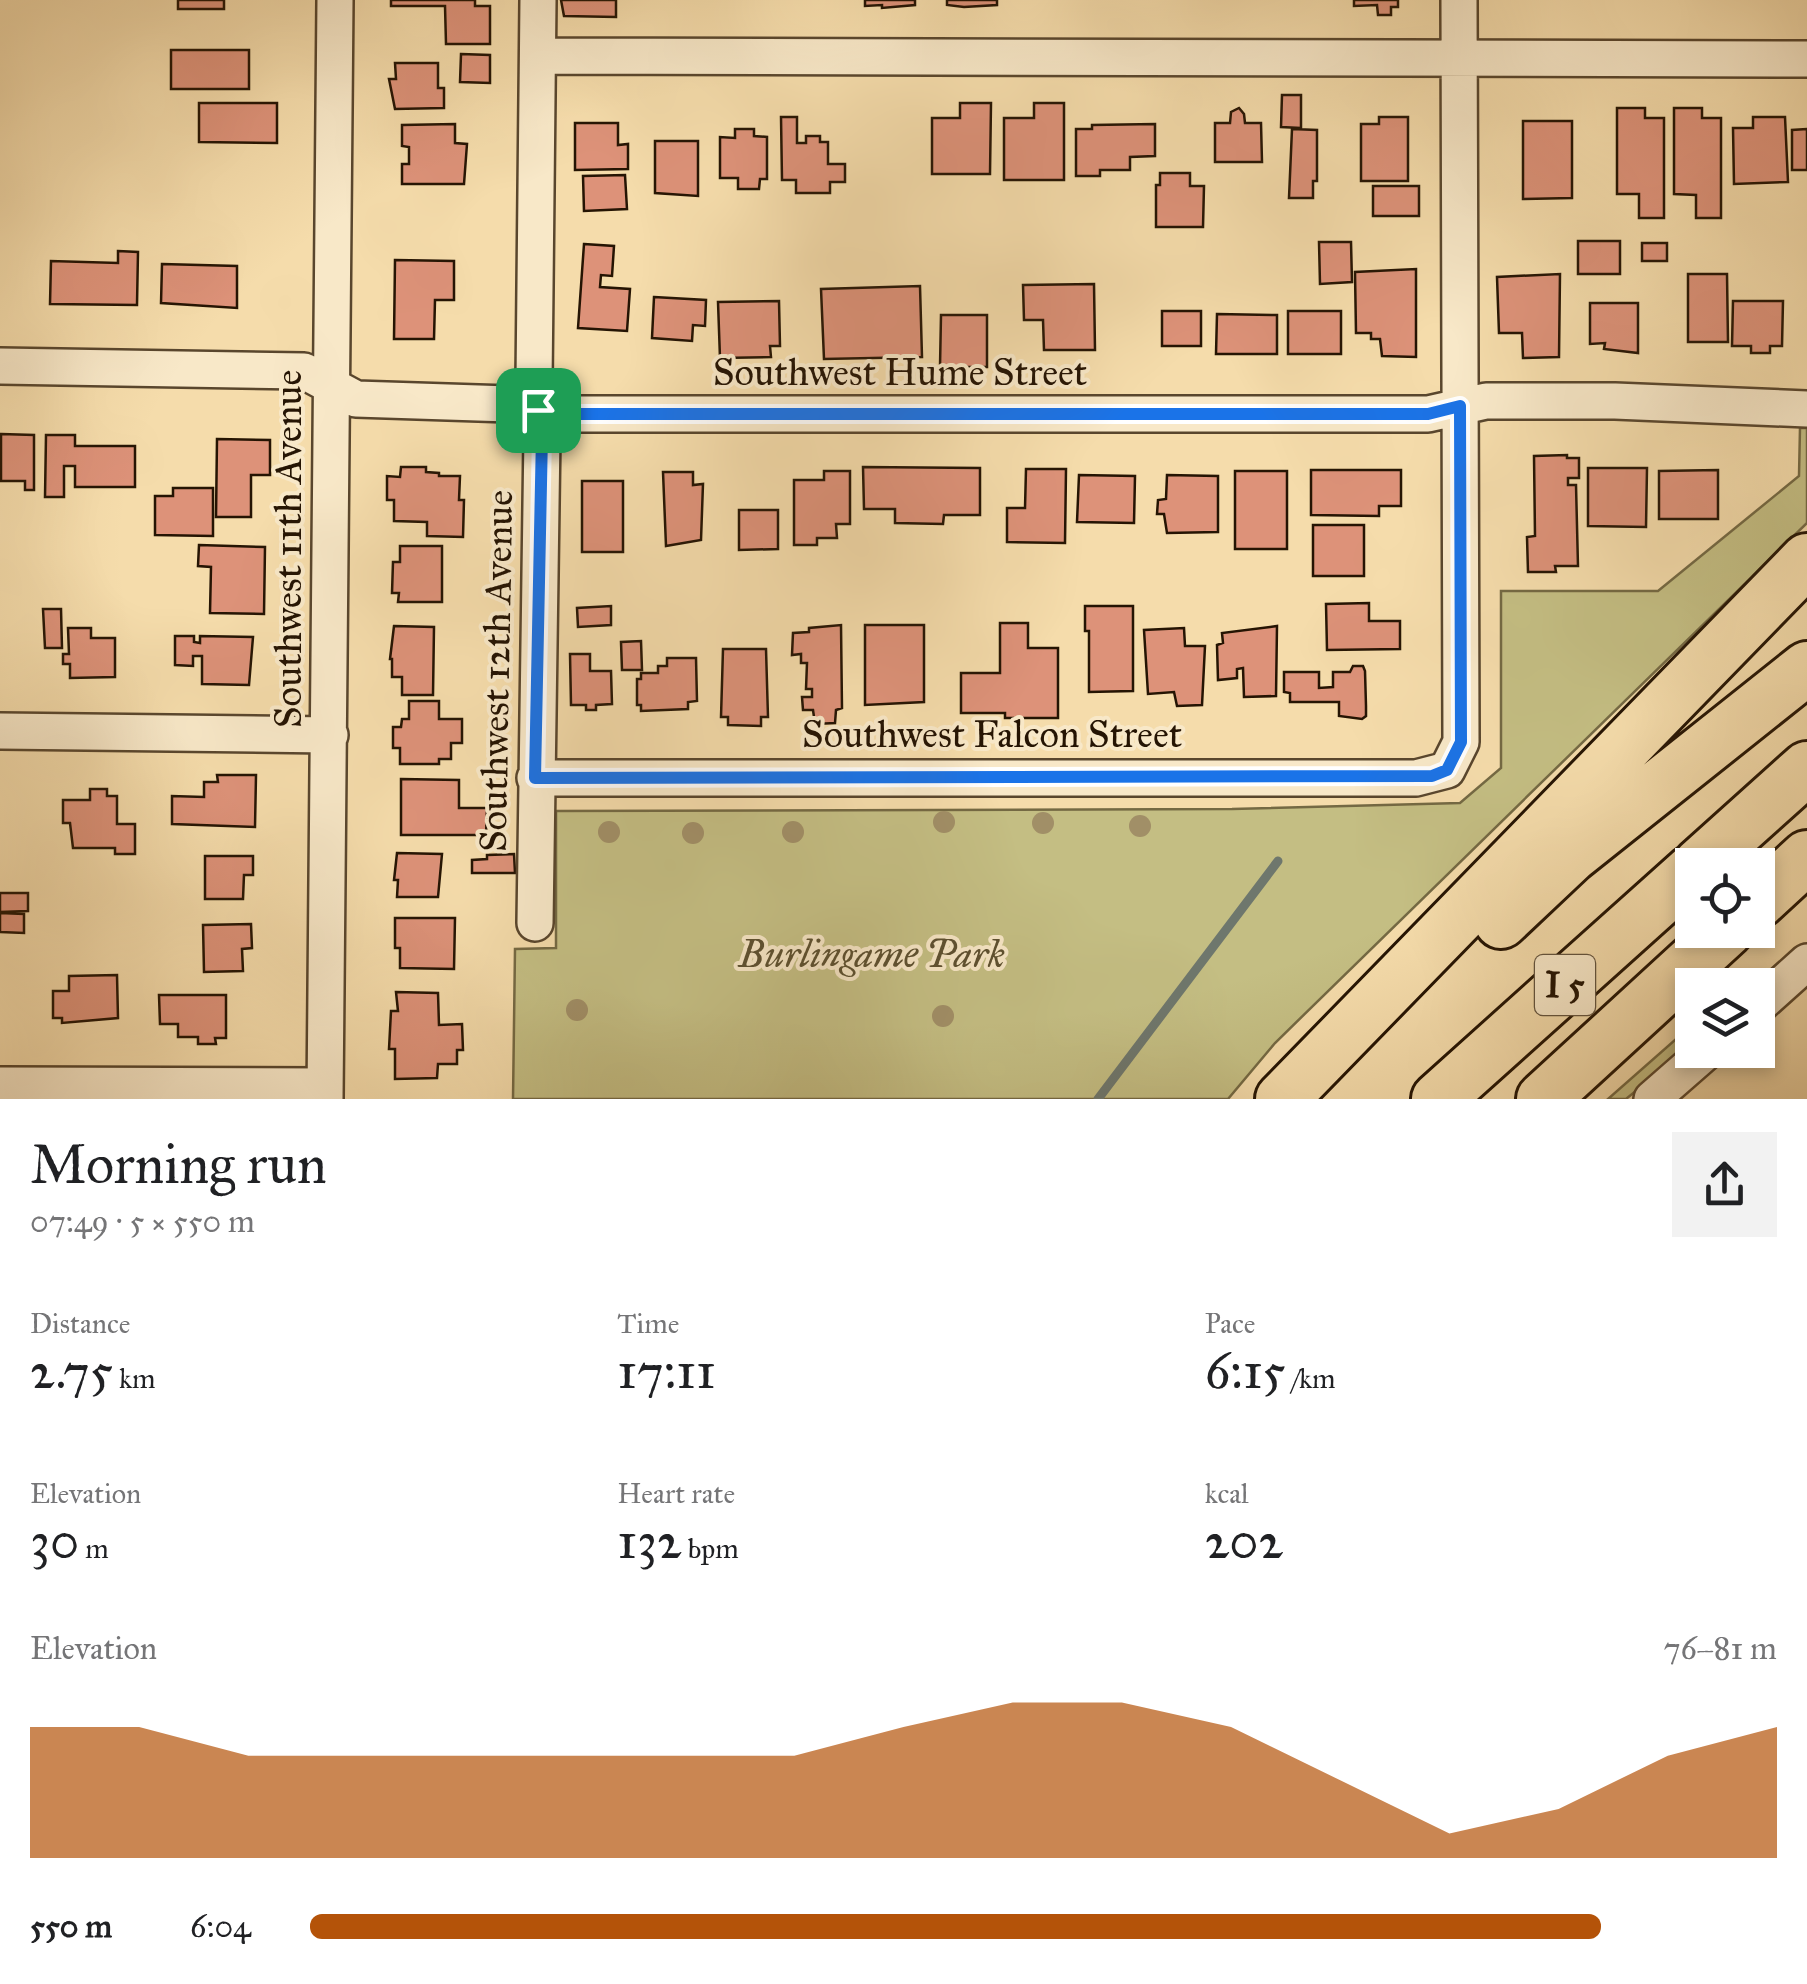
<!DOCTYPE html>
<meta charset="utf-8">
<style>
:root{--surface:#fff;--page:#f2f2f2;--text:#202124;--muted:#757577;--accent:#b45309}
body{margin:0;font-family:"IM FELL Great Primer",serif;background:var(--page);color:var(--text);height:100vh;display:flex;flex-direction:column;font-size:38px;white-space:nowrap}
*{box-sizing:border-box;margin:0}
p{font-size:32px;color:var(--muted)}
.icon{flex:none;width:55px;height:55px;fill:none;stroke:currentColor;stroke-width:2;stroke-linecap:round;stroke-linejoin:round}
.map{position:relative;height:1099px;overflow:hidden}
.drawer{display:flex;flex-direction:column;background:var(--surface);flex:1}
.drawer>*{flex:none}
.fabs{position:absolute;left:1675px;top:848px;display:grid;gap:20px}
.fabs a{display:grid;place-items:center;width:100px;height:100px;border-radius:0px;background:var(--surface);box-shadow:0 5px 15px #0003;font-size:50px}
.pin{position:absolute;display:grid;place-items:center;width:85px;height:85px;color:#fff;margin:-42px;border-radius:20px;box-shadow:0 5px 15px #0006}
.round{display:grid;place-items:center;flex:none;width:105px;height:105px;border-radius:0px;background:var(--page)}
.head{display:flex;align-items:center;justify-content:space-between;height:170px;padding:0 30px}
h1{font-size:55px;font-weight:600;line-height:75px}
.metrics{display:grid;grid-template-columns:repeat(3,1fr);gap:15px;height:170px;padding:10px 30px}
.metrics div{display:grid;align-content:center}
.metrics b{font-size:50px;font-weight:600}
.metrics small{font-size:28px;font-weight:400}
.metrics p{font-size:28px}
.chart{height:280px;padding:20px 30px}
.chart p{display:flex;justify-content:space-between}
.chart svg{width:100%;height:180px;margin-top:10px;fill:var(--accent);opacity:.7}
ul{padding:0 30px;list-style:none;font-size:32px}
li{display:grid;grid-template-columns:160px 120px 1fr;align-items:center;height:75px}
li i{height:25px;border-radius:12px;background:var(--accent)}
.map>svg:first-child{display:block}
.green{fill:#c4be83;stroke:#746943;stroke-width:2.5}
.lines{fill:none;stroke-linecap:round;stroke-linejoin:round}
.stream{stroke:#6e776d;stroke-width:9}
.building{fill:#dd9279;stroke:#251403;stroke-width:2.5}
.minor-casing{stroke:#59462d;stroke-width:40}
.highway-casing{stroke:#251403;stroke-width:58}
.minor{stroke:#f8e8c8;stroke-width:35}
.highway{stroke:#f5dcab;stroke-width:52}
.tree{fill:#a18f67}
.route-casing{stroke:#fff;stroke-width:20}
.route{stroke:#1a73e8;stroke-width:12}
.labels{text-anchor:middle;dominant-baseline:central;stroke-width:8;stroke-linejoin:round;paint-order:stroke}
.shield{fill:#f8e8c8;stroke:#64543e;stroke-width:2.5}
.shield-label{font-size:35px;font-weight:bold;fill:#251403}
.street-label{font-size:38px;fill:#251403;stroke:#f8e8c8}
.park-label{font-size:38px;font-style:italic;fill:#5d5030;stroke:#f8e8c8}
</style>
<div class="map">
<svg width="1807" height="1099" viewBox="0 0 1807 1099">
<rect width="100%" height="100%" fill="#f5dcab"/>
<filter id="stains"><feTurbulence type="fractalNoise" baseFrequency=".002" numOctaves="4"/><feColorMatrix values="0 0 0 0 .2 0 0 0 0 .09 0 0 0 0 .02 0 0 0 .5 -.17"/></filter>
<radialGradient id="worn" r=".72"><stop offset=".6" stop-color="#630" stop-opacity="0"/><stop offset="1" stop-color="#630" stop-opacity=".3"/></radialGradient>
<path class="green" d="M1800 428H1807V523L1275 1043 1228 1099H513L515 949 556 948V811L1232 809 1460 803 1501 768V591H1658L1799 476Z
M1692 1025V1045L1626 1099H1608Z"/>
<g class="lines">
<path class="stream" d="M1098 1099 1278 861"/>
</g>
<path class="building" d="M178 0H224V9H178Z
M391 0H475V6H490V44H446L445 6H391Z
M561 0H616V17L564 16Z
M865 0H915V5L882 8V5L865 6Z
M947 0H997V5L964 7 947 5Z
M1354 0H1398V7H1391V15H1378L1377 5 1354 6Z
M171 50H249V89H171Z
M461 54 490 55V83L460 82Z
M395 63H438V88H444V108L395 109 389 79H396Z
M1282 95H1301V128L1281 127Z
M199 103H277V143L199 142Z
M960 103H991L990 174H932V118H960Z
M1034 103H1064V180H1004V118H1034Z
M1239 108 1244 114 1245 123H1261L1262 162H1215V123H1230L1231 112Z
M1617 108H1645V118H1664V218H1639V194H1617Z
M1674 108H1702V118H1721V218H1696V195L1674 194Z
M781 117H797V143H806V136H820V142H828V164H845V182H830V193H796V180H782Z
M1379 117H1408V181H1361V124H1379Z
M1753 117H1785L1788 182 1734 184 1733 128H1753Z
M1523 121H1572V198L1523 199Z
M575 123H618V145L628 144V169L575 170Z
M455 124V143L467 144 464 184H402V164H409V147L402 146V125Z
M1155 124V156L1130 157V170H1100V176H1076V129H1092V125Z
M735 129H754V136L767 137V179H760L759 189H738V178H720V137L735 138Z
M1292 129 1317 130V181H1313V198H1289Z
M1807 129V170H1792V130Z
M655 141H698V196L655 193Z
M1160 173H1190V186H1204L1203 227H1156V185H1160Z
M625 175 627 209 584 211 583 176Z
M1373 186H1419V216H1373Z
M1578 241H1620V274H1578Z
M1319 242H1351L1352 282 1320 284Z
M1642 243H1667V261H1642Z
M584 244 614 246 612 276 601 275 600 287 630 289 627 331 578 328Z
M118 251 138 252 137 305 50 304 51 261 118 263Z
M395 260 454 261V300H435L434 339H394Z
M162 264 237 266V308L161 303Z
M1416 269V357L1382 356 1380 339H1371V333H1356L1355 272Z
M1560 274 1559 357 1523 358 1522 333H1499L1497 277Z
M1688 274H1727L1728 342H1688Z
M1094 284 1095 350H1044L1043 320H1024L1023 285Z
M920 286 922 357 824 359 821 289Z
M654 297 706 300 705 326 693 325 692 341 652 338Z
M779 301 780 346H770L771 357 720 358 718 302Z
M1733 301H1783L1782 346H1770V353H1751V346H1732Z
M1590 303H1638V353L1604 349 1605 343 1590 344Z
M1162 311H1201V346H1162Z
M1288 311H1341V354H1288Z
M1217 314 1277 315V354H1216Z
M941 315H987V367H940Z
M1 434 34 435V490H25V481H1Z
M46 435H75V446H135V487H75V466H64V497H45Z
M217 439 270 440V475H251V517H216Z
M1567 455V458H1579V478H1568V485H1576L1578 566H1555L1556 572H1528L1527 537 1535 536 1534 456Z
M401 467H426V472L439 473V476H460L459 500H464L463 537 427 536V522L394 521V500H387V476L400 477Z
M863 467 980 468V515H944L943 524 895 523V509H864Z
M1588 468H1647L1646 527 1588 526Z
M1026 469H1066L1065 543 1007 542V508H1025Z
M1311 470H1401V506H1379V516L1311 515Z
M1718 470V519H1659V471Z
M824 471H850V524H836L837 538H817V545H794V480H824Z
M1235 471H1287V549H1235Z
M663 472H693V485L703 484 701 540 666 546Z
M1079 475 1135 476 1134 523 1077 522Z
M1167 475 1218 476V532L1167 533 1164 514H1157L1158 500 1166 499Z
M582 481H623V552H582Z
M173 488H213V536L155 535V496H173Z
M739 510H778V549L739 550Z
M1313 525H1364V576H1313Z
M199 545 265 547 264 614 210 613 211 567 198 566Z
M400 546H442V602H398L399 593H392L393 562H400Z
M1369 603V621H1400V649L1327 650 1326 604Z
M611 606V625L578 627 577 608Z
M1085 606H1133V691L1089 692V631H1085Z
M43 609H61L62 648H45Z
M1000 623H1028V648H1058V718H1005V713H961V673H1000Z
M841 625 842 708 836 710 835 723 815 724 813 710H803L802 697H812V689H806L807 663H801V654L792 655 793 633 809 632V628Z
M865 625H924V702L865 705Z
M394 626 434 627 433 695H402V677H392V659H390Z
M1277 626 1276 696 1244 697 1243 668 1237 669V678L1218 680 1217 645 1223 643 1222 633Z
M68 628H91V638H115V677L70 678V664H63V654H69Z
M1184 628 1185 646H1205L1202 705 1177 706 1174 692 1148 694 1144 630Z
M175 636H194V642L200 643V636L253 637 249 685 202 684V656H193V666L175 665Z
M641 641 642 670H622L621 642Z
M723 649H766L768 717H761V726L728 725V717H721Z
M570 654H590V671H611L612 704 596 705V710H586V705H571Z
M667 658H696L697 701 688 702V709L641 711V705H637V679H641V673H658V666H667Z
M1353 666H1363L1365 671 1366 706V716L1362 719 1339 716V702H1290V693L1284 692V672H1319V688L1333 687V672H1350Z
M409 701H439V719H462V743H451V759H439V764H400V748H393V727H401L402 719H409Z
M217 775H256L255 827 172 824V796L204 797V782H218Z
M401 779 459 780V808H487L486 835H401Z
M90 789H107V796H117V824H135V854H115V848H73L70 823H63V800H90Z
M397 853 442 854 438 897H397L398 880H394Z
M514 854 515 873H472V860L487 859V855Z
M205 856H253V875H244L243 899H205Z
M0 893H28V911L0 912Z
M0 913 24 914V933L0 932Z
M395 918H455L454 969 400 968V948H395Z
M251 924 252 948 242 949 243 971 204 972 203 925Z
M117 975 118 1018 62 1023V1018H53V991H69V976Z
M396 992 438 993 439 1025 462 1024 463 1050H457V1064H438L437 1078 395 1079V1049H389L391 1011H398Z
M159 995H226V1038H215L216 1044H198V1037H178V1024H160Z"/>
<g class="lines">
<g class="minor-casing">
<path id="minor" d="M538 56 1807 59
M0 366 304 371 356 399 509 404 559 414H1428L1486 401H1615L1807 409
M0 731 330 735
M535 778H1416L1447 770 1461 742 1459 0
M535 923 542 435 534 382 538 0
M1758 1006 1807 962
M0 1085 325 1086
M325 1099 335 0
M1652 1099 1708 1050"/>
</g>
<g class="highway-casing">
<path id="highway" d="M1699 865 1807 768
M1758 902 1807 857
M1501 922 1571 856 1807 668
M1282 1099 1807 560
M1438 1099 1692 871
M1543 1099 1727 930"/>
</g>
<use href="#minor" class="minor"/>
<use href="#highway" class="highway"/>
</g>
<g class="tree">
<circle cx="944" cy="822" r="11"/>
<circle cx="1043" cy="823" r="11"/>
<circle cx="1140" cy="826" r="11"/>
<circle cx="609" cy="832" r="11"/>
<circle cx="793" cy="832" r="11"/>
<circle cx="693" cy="833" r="11"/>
<circle cx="577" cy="1010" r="11"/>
<circle cx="943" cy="1016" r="11"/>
</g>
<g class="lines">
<g class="route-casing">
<path id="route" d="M1460 406 1461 742 1447 770 1432 776 535 778 542 435 538 410 559 414H1428Z"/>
</g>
<use href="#route" class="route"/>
</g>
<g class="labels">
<rect class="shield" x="1535" y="955" width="60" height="60" rx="8"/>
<g class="shield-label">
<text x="1565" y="985">I 5</text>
</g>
<g class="street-label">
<text x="900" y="372">Southwest Hume Street</text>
<text transform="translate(288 549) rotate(-90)">Southwest 11th Avenue</text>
<text transform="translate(496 671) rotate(-89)">Southwest 12th Avenue</text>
<text x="992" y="734">Southwest Falcon Street</text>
</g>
<g class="park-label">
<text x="872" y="954">Burlingame Park</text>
</g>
</g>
<rect width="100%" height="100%" filter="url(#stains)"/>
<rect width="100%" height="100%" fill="url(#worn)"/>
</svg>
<div class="fabs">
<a><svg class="icon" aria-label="locate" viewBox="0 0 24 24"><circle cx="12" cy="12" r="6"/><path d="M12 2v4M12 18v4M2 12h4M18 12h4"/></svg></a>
<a><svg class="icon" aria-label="layers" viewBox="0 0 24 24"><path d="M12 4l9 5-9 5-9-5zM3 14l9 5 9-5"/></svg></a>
</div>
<div class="pin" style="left:538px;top:410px;background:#1e9e55"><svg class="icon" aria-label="arrive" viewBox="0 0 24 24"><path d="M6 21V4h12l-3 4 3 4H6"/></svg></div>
</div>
<section class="drawer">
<div class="head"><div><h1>Morning run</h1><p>07:49 · 5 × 550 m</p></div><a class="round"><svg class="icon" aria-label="share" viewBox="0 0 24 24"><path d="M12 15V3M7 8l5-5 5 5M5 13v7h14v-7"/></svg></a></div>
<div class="metrics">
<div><p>Distance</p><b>2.75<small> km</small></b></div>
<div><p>Time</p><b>17:11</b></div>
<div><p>Pace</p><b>6:15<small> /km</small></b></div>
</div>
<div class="metrics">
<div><p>Elevation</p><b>30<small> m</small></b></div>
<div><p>Heart rate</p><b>132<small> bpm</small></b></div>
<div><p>kcal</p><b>202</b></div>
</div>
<div class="chart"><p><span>Elevation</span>76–81 m</p>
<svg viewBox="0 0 160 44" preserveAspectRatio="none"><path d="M0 44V12L10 12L20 19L30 19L40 19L50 19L60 19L70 19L80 12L90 6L100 6L110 12L120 25L130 38L140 32L150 19L160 12V44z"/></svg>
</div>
<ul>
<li><b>550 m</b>6:04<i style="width:88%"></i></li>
</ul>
</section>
